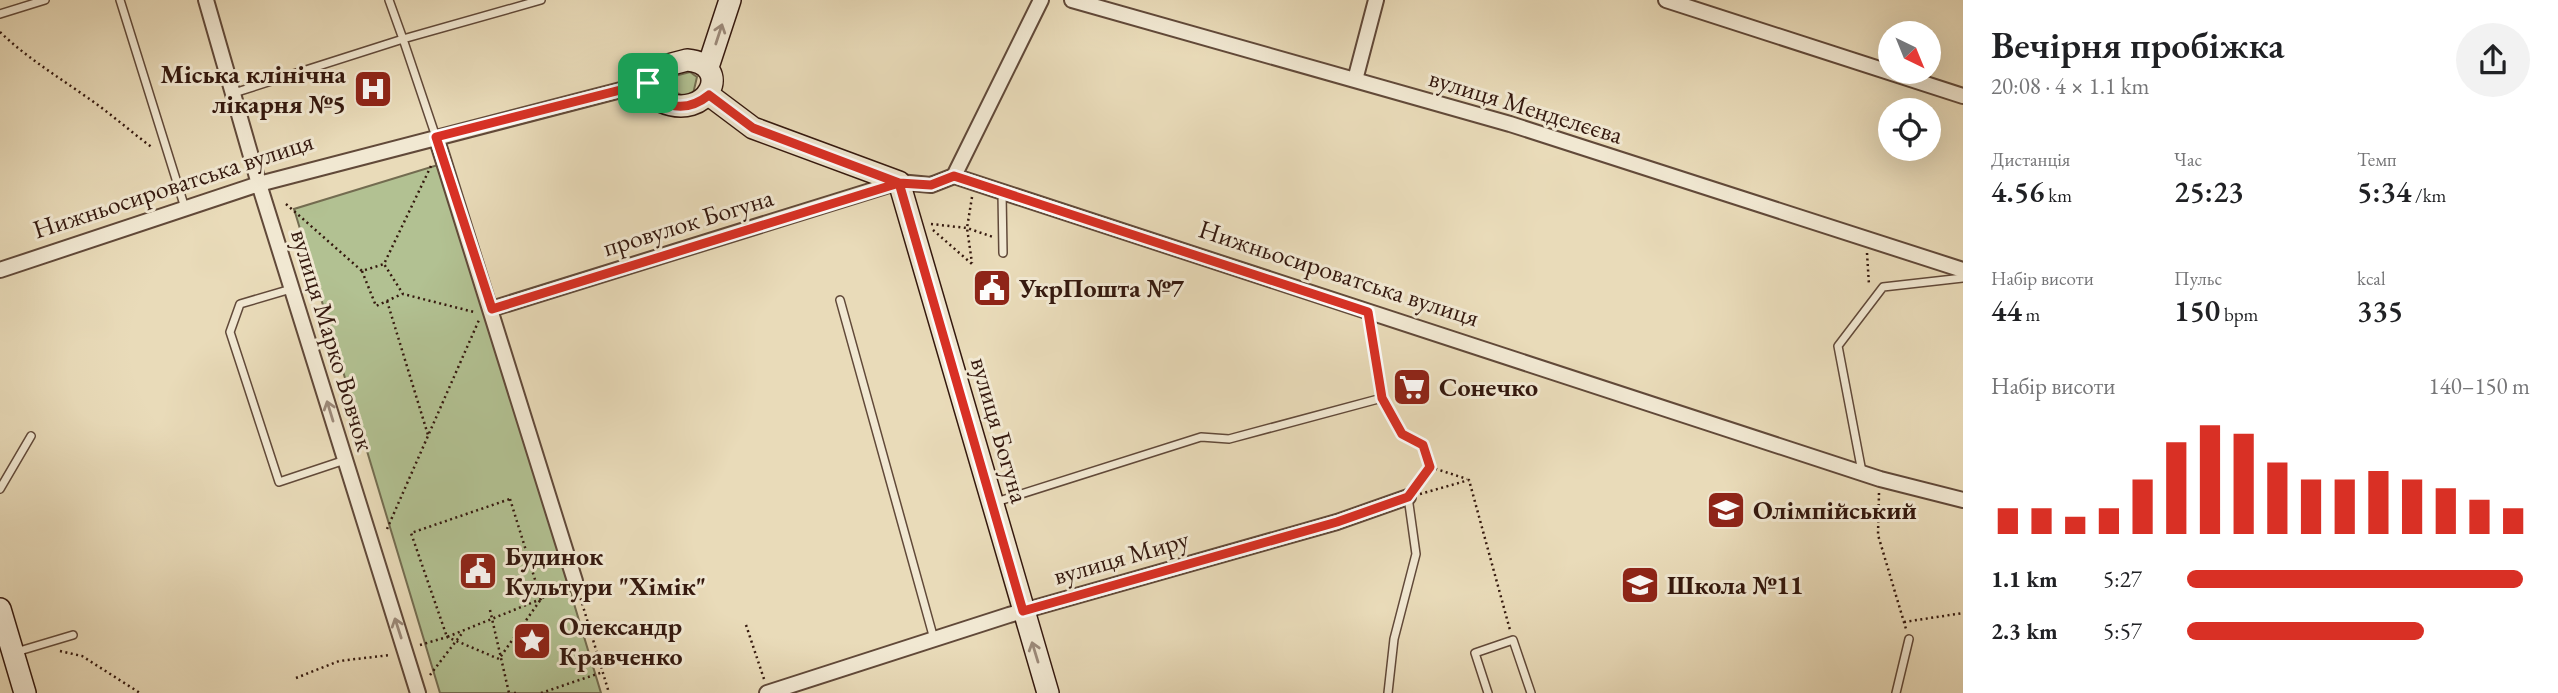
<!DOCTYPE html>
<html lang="uk">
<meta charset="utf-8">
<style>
:root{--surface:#fff;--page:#f2f2f2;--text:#202124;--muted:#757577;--accent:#d93025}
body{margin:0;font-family:"EB Garamond",serif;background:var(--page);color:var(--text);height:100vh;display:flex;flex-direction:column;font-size:26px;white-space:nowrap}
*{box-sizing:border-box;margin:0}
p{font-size:23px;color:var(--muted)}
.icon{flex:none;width:38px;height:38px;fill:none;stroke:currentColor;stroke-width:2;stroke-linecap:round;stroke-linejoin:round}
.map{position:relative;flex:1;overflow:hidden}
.side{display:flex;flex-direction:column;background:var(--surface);width:595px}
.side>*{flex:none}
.needle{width:46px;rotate:137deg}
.tools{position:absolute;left:1878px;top:21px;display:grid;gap:14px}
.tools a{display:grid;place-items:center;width:63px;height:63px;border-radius:50%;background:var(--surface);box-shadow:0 7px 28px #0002;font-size:35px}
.pin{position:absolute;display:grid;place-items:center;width:60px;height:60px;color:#fff;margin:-30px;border-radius:14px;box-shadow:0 4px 10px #0006}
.round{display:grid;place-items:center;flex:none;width:74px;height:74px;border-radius:37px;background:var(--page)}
.headline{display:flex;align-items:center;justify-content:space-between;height:119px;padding:0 28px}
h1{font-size:38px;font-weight:600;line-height:52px}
.stats{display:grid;grid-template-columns:repeat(3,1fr);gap:10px;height:119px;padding:7px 28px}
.stats div{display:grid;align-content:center}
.stats b{font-size:30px;font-weight:600}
.stats small{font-size:19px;font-weight:400}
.stats p{font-size:19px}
.chart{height:196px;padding:14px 28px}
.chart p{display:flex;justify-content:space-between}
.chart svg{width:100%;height:126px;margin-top:7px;stroke:var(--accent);stroke-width:6}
ul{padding:0 28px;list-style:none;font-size:23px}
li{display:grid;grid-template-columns:112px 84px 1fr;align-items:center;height:52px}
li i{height:18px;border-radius:9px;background:var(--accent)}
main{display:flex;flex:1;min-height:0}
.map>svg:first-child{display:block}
.green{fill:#b2c192;stroke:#736c50;stroke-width:2}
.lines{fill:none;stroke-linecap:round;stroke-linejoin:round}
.service-casing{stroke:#614939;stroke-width:10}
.minor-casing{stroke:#614939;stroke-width:18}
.secondary-casing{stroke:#34180e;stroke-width:24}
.path{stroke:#34180e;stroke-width:2.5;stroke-dasharray:2 3.5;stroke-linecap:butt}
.service{stroke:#f1e8d2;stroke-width:7}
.minor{stroke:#f1e8d2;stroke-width:14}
.secondary{stroke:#f1e8d2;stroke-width:21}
.oneway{stroke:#9c8a7a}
.route-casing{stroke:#fff;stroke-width:14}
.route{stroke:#d93025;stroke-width:9}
.labels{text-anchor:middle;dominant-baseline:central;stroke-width:6;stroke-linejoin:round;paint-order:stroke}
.poi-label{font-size:26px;font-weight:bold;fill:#34180e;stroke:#f1e8d2;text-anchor:start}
.street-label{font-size:26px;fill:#34180e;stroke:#f1e8d2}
</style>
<main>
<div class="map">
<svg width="1963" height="693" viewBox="0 0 1963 693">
<rect width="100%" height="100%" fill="#e9dbb9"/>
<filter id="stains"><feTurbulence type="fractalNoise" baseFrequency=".00286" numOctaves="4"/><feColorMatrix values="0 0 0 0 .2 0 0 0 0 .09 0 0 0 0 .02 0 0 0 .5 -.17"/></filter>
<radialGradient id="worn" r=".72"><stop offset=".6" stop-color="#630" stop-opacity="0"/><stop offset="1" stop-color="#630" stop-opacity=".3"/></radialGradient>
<path class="green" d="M690 72 697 77 693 94 686 97 661 86 663 79Z
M441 164 601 693H440L294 209Z"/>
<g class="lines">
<g class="service-casing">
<path id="service" d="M120 0 185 208
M0 14 45 0
M234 93 403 39 389 0
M436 137 403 39 541 0
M1002 193 1003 253
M291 289 240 304 230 332 279 482 345 460
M840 300 934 639
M1862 472 1838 346 1883 287 1963 278
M0 489 31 436
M996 502 1201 437 1229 439 1382 398 1368 313
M16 652 73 635
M1388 693 1394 639 1416 554 1408 497
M1488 693 1475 653 1513 640 1531 693
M1896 693 1909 639"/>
</g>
<g class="minor-casing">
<path id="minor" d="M206 0 259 184 418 693
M1072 0 1510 124 1963 270
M1666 0 1963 96
M1355 80 1376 0
M436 137 575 581
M954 176 1041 0
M0 270 259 184 648 83
M491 309 899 182 931 185 954 176 1880 479 1963 500
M767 693 1009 615 1337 522 1408 497"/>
</g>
<g class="secondary-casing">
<path id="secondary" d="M687 60C734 64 709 123 660 101L648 83 668 65Z
M708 67 730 0
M709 95 753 128 899 182 1048 693
M0 609 25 693"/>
</g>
<path class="path" d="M0 32C27 58 57 76 88 98 110 113 131 132 153 148
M431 166 384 264 403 294 474 312
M972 197 967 228 972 263
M286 204 362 271 384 264
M931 224 967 228 993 237
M933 230 972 264
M1867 253 1869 285
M362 271 376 306 402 294
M387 301 428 435
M1388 408 1402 434 1423 445 1430 467 1418 485
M1430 467 1467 479
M1879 493 1878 535 1906 629
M1420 494 1469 480 1510 630
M510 499 541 599 447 637 411 533Z
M387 529 479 320
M579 593 609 693
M490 610 509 693
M1904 622 1963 613
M746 625 764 679
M420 645 447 637 499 659 541 599 561 585
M60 651 82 656 140 693
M430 675 463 632
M296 678 339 661 390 655
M514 693H518
M541 693 603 672"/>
<use href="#service" class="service"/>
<use href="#minor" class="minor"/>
<use href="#secondary" class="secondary"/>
</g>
<defs><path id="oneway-shaft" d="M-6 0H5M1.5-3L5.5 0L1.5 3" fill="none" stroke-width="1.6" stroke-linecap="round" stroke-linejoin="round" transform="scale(1.75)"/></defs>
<g class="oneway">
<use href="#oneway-shaft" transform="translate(719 34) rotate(-72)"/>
<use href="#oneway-shaft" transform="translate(330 411) rotate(-107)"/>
<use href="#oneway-shaft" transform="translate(398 628) rotate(-108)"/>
<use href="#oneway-shaft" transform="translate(1035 652) rotate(-107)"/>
</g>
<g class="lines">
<g class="route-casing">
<path id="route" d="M648 83 436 137 492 309 899 183 1023 611 1337 522 1408 497 1430 467 1423 445 1402 434 1382 398 1368 312 954 176 931 185 899 183 753 128 709 95C688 112 659 111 648 83"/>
</g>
<use href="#route" class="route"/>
</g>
<defs>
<g id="hospital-square" transform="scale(2.0125)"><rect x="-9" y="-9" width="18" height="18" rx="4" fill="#8f2418" stroke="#f1e8d2"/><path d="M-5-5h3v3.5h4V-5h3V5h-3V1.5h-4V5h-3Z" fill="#fff"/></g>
<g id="civic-square" transform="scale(2.0125)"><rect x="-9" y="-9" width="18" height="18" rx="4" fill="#8f2418" stroke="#f1e8d2"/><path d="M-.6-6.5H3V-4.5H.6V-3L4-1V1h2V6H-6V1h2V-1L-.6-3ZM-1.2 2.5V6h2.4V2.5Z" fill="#fff"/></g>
<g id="supermarket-square" transform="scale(2.0125)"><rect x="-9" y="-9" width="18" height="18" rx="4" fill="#8f2418" stroke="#f1e8d2"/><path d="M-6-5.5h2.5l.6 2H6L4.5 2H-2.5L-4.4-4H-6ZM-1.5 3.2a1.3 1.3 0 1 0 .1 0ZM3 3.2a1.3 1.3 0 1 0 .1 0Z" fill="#fff"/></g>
<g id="school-square" transform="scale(2.0125)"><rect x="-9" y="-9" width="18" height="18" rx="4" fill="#8f2418" stroke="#f1e8d2"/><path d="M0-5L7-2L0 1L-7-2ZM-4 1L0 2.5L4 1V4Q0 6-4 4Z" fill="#fff"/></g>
<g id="sight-square" transform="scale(2.0125)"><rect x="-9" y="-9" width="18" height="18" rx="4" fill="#8f2418" stroke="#f1e8d2"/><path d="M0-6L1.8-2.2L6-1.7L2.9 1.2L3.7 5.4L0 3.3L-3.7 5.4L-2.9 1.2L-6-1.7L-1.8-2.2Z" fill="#fff"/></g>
</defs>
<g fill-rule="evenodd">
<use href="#hospital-square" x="373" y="89"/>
<use href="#civic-square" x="992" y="288"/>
<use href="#supermarket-square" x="1412" y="387"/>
<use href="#school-square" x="1726" y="510"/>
<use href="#civic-square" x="478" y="571"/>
<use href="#school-square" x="1640" y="585"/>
<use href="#sight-square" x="532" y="641"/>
</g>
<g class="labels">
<g class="poi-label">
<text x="346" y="74" text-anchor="end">Міська клінічна<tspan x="346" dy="30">лікарня №5</tspan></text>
<text x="1019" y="288">УкрПошта №7</text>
<text x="1439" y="387">Сонечко</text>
<text x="1753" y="510">Олімпійський</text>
<text x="505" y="556">Будинок<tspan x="505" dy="30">Культури "Хімік"</tspan></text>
<text x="1667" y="585">Школа №11</text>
<text x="559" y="626">Олександр<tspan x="559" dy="30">Кравченко</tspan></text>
</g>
<g class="street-label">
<text transform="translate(1526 106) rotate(17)">вулиця Менделєєва</text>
<text transform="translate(173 185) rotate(-18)">Нижньосироватська вулиця</text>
<text transform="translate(688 222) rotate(-17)">провулок Богуна</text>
<text transform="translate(1339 273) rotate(18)">Нижньосироватська вулиця</text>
<text transform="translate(333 340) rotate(73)">вулиця Марко Вовчок</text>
<text transform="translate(1000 430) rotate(74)">вулиця Богуна</text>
<text transform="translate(1121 557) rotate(-16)">вулиця Миру</text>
</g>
</g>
<rect width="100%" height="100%" filter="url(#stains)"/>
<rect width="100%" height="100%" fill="url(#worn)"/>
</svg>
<div class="tools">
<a><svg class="needle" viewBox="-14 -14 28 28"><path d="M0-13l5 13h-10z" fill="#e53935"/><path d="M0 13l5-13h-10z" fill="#757577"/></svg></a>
<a><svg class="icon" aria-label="locate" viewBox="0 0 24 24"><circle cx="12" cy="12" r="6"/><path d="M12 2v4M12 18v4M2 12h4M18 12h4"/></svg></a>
</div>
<div class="pin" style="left:648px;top:83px;background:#1e9e55"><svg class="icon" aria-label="arrive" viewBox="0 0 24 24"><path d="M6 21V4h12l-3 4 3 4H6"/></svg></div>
</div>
<section class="side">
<div class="headline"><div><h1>Вечірня пробіжка</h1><p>20:08 · 4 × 1.1 km</p></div><a class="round"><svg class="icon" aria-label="share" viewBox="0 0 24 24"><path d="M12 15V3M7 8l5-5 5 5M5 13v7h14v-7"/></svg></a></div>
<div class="stats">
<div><p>Дистанція</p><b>4.56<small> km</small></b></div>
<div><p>Час</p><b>25:23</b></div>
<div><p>Темп</p><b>5:34<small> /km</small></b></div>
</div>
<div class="stats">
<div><p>Набір висоти</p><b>44<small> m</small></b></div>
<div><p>Пульс</p><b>150<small> bpm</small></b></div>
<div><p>kcal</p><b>335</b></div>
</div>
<div class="chart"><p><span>Набір висоти</span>140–150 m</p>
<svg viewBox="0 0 160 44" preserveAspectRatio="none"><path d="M5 44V35M15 44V35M25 44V38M35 44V35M45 44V25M55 44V12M65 44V6M75 44V9M85 44V19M95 44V25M105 44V25M115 44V22M125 44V25M135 44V28M145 44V32M155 44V35"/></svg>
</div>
<ul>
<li><b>1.1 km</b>5:27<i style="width:98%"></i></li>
<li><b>2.3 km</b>5:57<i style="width:69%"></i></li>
</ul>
</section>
</main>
